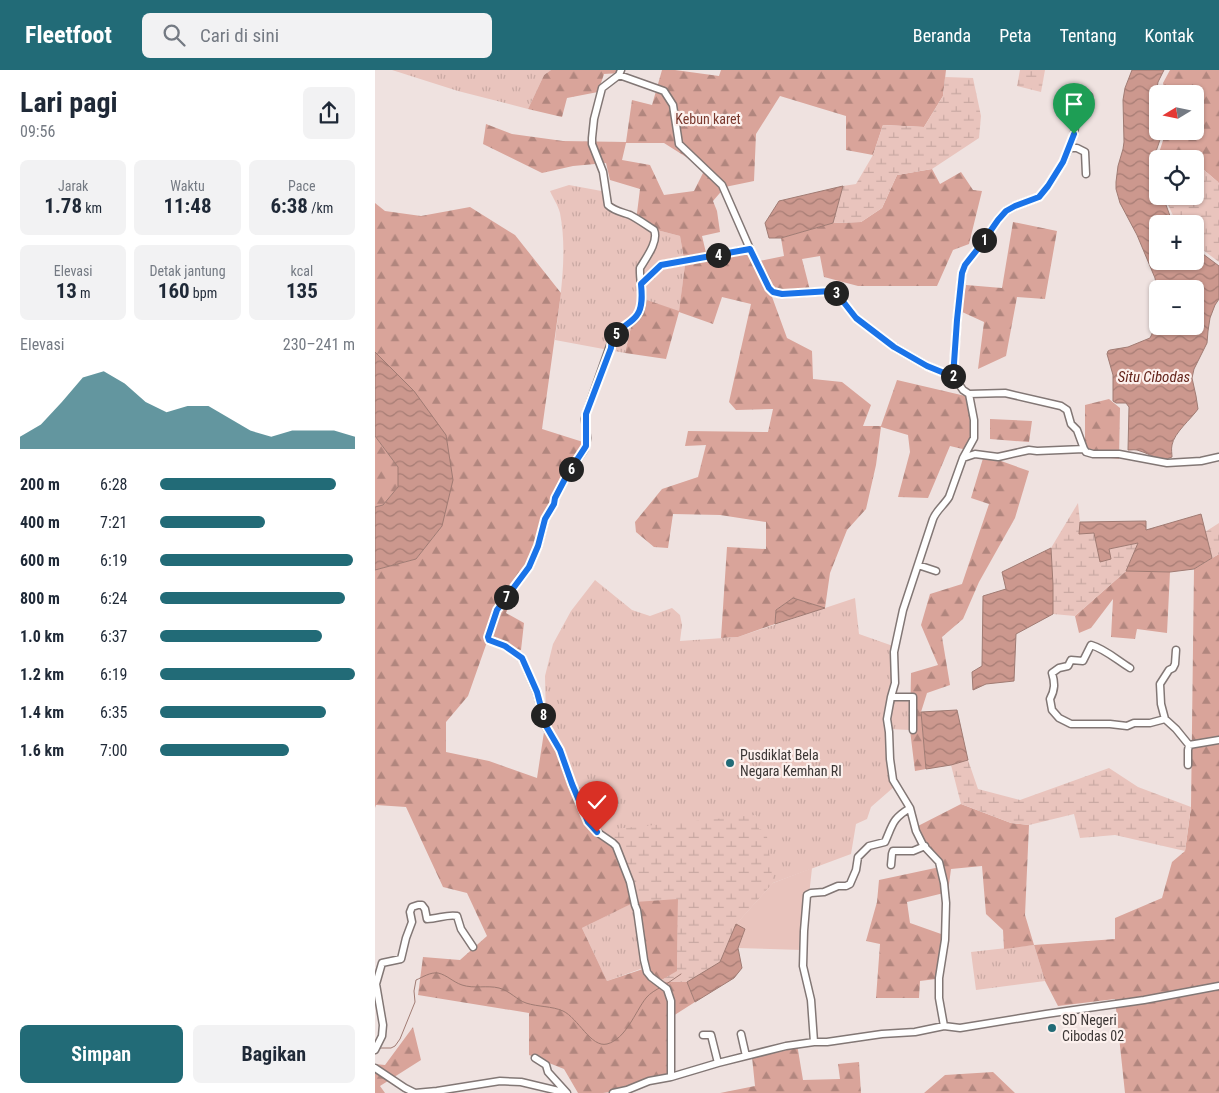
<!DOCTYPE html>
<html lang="id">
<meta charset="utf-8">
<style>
:root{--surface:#fff;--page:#f2f2f3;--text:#1f2937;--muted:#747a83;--accent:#226b77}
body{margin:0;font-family:"Roboto Condensed",sans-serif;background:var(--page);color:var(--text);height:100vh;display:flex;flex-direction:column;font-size:19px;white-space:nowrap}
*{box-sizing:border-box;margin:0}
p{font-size:16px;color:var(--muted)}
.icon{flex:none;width:28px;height:28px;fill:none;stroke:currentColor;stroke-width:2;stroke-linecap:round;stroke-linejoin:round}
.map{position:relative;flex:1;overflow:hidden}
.details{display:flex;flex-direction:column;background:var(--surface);width:375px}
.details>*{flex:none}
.needle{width:32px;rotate:260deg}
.controls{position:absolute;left:774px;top:15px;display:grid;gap:10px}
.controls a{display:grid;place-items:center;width:55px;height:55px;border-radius:8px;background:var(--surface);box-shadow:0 1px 4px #0004;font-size:25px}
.pin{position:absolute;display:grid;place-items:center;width:42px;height:42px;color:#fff;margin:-51px -21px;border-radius:50% 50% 50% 0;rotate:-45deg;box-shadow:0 0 5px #0007}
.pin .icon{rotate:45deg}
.km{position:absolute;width:25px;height:25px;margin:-12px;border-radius:50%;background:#222;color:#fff;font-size:14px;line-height:25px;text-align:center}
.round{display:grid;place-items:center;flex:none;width:52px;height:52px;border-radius:8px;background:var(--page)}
.summary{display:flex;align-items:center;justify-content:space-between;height:85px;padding:0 20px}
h1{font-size:28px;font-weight:700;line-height:38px}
.stats{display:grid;grid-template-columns:repeat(3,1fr);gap:8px;height:85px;padding:5px 20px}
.stats div{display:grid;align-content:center;border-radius:8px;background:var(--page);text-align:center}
.stats b{font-size:21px;font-weight:700}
.stats small{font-size:14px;font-weight:400}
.stats p{font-size:14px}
.chart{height:140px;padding:10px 20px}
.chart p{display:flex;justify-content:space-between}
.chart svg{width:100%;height:90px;margin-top:5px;fill:var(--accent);opacity:.7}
.cta{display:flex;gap:10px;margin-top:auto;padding:10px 20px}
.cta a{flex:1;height:58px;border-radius:8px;background:var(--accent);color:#fff;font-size:20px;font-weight:700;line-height:58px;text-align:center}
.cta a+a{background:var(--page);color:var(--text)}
ul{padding:0 20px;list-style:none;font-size:16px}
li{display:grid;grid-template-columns:80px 60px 1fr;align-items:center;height:38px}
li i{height:12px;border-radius:6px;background:var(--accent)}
header{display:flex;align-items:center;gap:30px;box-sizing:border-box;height:70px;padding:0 25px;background:var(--accent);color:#fff}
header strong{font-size:24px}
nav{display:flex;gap:28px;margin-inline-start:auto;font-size:18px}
.search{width:350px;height:45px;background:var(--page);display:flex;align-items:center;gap:12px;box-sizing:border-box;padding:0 18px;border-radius:8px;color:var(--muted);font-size:19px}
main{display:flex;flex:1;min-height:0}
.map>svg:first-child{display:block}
.grass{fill:url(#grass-tufts)}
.forest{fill:url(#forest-firs);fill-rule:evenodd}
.wetland{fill:url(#wetland-marsh)}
.green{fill:#e9c4bd}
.water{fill:url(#water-waves);stroke:#a07b73;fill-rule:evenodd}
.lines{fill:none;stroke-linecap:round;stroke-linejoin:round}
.stream{stroke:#a07b73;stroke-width:1}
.minor-casing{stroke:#827775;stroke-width:9}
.minor{stroke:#fff;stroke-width:6}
.route-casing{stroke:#fff;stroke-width:10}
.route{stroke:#1a73e8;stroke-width:6}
.poi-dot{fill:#226b77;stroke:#fcf0ed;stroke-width:2}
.labels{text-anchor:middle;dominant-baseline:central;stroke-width:4.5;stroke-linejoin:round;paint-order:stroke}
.park-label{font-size:14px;fill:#7a382d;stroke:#fcf0ed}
.poi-label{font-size:14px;fill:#3b3635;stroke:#fcf0ed;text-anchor:start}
.water-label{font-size:15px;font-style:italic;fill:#64241b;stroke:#fcf0ed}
</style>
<header>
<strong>Fleetfoot</strong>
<div class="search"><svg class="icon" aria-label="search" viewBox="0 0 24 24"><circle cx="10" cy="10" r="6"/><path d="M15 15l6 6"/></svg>Cari di sini</div>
<nav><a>Beranda</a><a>Peta</a><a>Tentang</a><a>Kontak</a></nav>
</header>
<main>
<section class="details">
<div class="summary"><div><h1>Lari pagi</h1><p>09:56</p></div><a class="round"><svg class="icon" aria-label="share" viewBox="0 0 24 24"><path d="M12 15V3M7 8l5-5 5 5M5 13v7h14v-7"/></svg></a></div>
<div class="stats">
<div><p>Jarak</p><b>1.78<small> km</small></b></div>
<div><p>Waktu</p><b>11:48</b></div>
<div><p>Pace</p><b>6:38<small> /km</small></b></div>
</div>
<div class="stats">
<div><p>Elevasi</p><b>13<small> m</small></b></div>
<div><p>Detak jantung</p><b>160<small> bpm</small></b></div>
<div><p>kcal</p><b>135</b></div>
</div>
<div class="chart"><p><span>Elevasi</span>230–241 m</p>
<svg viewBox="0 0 160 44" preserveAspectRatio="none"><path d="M0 44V38L10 32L20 21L30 9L40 6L50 12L60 21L70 26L80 23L90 23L100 29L110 35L120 38L130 35L140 35L150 35L160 38V44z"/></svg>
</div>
<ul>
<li><b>200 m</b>6:28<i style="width:90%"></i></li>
<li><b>400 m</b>7:21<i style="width:54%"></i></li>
<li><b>600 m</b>6:19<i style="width:99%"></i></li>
<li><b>800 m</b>6:24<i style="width:95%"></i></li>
<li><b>1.0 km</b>6:37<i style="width:83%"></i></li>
<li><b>1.2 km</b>6:19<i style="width:100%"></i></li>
<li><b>1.4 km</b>6:35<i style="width:85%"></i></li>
<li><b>1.6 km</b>7:00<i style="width:66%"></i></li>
</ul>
<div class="cta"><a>Simpan</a><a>Bagikan</a></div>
</section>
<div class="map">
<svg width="844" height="1023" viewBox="0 0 844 1023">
<defs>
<pattern id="grass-tufts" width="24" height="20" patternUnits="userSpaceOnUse" patternTransform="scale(1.25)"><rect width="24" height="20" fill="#e9c4bd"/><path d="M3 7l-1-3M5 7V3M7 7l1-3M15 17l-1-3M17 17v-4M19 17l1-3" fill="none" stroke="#c9a9a3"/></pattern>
<pattern id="forest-firs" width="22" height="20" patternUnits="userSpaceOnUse" patternTransform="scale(1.25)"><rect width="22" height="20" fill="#d9a49a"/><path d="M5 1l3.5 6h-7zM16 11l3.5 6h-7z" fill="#b1867e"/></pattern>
<pattern id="wetland-marsh" width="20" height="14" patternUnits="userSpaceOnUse" patternTransform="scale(1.25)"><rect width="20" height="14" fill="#e9c4bd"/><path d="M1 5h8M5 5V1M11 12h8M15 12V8" fill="none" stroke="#c9a9a3"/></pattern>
<pattern id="water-waves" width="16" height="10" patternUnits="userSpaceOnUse" patternTransform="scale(1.25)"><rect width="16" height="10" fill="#cc988e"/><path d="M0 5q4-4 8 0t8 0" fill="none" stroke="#a77d75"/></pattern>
</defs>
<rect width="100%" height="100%" fill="#efe2e0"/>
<path class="grass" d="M17 0H176L169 5 153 39 83 21Z
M194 115 232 122 235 141 278 159 305 166 310 195 304 242 263 227 250 283 180 270C185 228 193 184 185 143 183 135 178 128 175 121Z
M220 510 257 540 275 546 297 538 305 545 307 555 305 571 363 567 480 528 484 564 518 576 517 624 536 625 535 660 513 659 520 716 496 737 492 749 481 754 476 784 398 813 361 854 345 892 312 912 271 897 232 911 207 858 259 832 219 757 183 670 171 649 170 606 178 574 196 541Z
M659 875 670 911 601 920 596 882Z"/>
<path class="forest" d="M176 0H248L246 3 229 4 223 22 192 28 187 47 153 39 169 5Z
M287 0H300L344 6 346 0H571L568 26 549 57 508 55 498 85 471 80V46L405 26 381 64 379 111 350 117 338 131 342 141 345 162 327 166 332 187 374 175 384 191 409 186 406 168 458 153 486 152 507 138 522 105 557 99 565 114 586 102 598 120 607 121 594 174 578 180 562 216H483L449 207 445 186 427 189 435 220 396 224 412 268 437 281 438 309 467 312 496 335 488 356H506L522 310 599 328 596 381 575 376 553 428 523 427 535 382 533 365 506 357 501 395 491 439 472 460 455 503 450 538 418 528 401 540 400 554 363 567 346 568 352 477 391 479V452L345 445 298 444 293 478 279 477 261 462 260 452 287 419 323 407 331 375 310 376 313 361 393 362 398 339 361 340 354 332 376 234 347 227 338 254 304 242 291 289 250 283 263 227 304 241 310 195 305 166 278 159 261 151 265 119 235 110 231 93 198 96 167 103 108 74 111 54 137 64 188 71 251 72 257 30 277 35ZM251 73H289L330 99 319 121 289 125 275 95 247 90Z
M795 0H844V114L843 112 829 100H820V89H786L783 86 791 61H820V24H790L788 13Z
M0 133 10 141 46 146 95 137 140 165 186 223 167 359 208 372 170 444 149 499 131 543 149 553 146 580 112 572 93 626 71 652V682L114 691 162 708 171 649 183 670 219 757 303 829 302 902 285 911 312 912 320 932 298 946 293 1004 243 1021 228 1023H203L189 999 154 985V943L43 925 48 887 85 890 112 866 92 823 68 817 31 737 1 735 0 738V500L41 489 67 456 39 321 0 282ZM260 832 271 898 232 911 207 858Z
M638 152 682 161 670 229 642 227 631 286 603 299 609 252 585 241 591 215 627 218Z
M734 329 745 338 744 389 710 385V335Z
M615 349 657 351 654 372 615 369Z
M0 366 23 397V417L8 435 0 437Z
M609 385 654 401 640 448 604 512 588 549 567 567 575 615 552 623 546 642 551 699 540 701 535 660 536 603 563 595 546 555 555 524 587 514 614 434 596 428Z
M844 484V1023H750L740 929 683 936 670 911 659 875 629 879 628 860 611 844 607 796 576 799 573 822 532 832 535 853 569 865 561 909 545 911 544 928H501L505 874 491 871 502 832 504 810 565 797 541 757 586 734 636 753 654 755 650 845 659 875 740 869V848L787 828 797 792 810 781 816 737 819 499Z
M751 501 795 502 792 563 762 559 760 569 736 567 738 529 716 558 704 563 700 546Z
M38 957 46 990 5 1016 10 1023H0V994L10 995Z
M422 974 428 1010 465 1009 463 994 484 992 486 1023H345L380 1016 377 987Z
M618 1002 640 1023H549L570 1005Z"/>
<path class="wetland" d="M645 0H670L666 22 642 16Z
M570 7 598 8 606 46 604 68 557 99 522 105 507 138 486 152 458 153 468 116 481 114 498 85 508 55 549 57 568 26Z
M820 100H829L843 112 844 114V192L820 174V154H802L789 126H820Z
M703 433 705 452 704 463H719L734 479 763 473 751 501 700 546 678 544 676 478Z
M844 453V484L837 488 830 462Z
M593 690 603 719 645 730 734 698 763 717 816 737 810 781 740 765 705 768 699 744 654 755 636 753 586 734 576 695Z
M381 745 384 759H391L398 813 361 854 345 892 312 912H283L302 901 303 829 260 832 240 772 239 759Z"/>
<path class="green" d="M437 798 428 880 363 878 370 859 361 854 398 813Z"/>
<path class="water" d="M757 0H789L783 12 781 24 782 35V61H787C785 74 778 85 777 98 777 108 782 116 782 126H786L791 135 798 154H782V191H820V178L844 196V229L840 235 835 248 833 261 832 273 819 299 817 308 821 326 823 339C816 349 799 363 797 375 796 379 797 384 797 387 785 393 776 384 765 381 761 379 757 380 753 380L754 337 751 333H741L738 331V305L732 284 733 281 735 280 753 277 775 268 777 264 779 251 782 230V221L780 208 762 165 745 133 741 119V112L743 96 748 79 749 72 748 30 750 18ZM782 219H820V256H782Z
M468 116 458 153 406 168H394L390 153 404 131Z
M0 282 39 321 71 365 78 410 67 456 41 489 0 500V437L8 435 23 417V397L0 366Z
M826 444 837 488 819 499 795 502 751 501 763 473 734 479 736 489 725 492 719 463 704 464 705 452 771 451V460Z
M676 478 678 515V544L641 564 639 611 611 614 598 620 597 602 607 596 608 526 631 519 627 502Z
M418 528 450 538 400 554 401 540Z
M582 640 593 690 576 695 551 699 546 642Z
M361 854 370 859 363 878 367 898 359 908 320 932 312 912 345 892Z"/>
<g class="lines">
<path class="stream" d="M290 915 306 904
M4 978H16L20 976 25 969 40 932 39 921 41 910C48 907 55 902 63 903 72 905 78 912 87 915 99 919 112 915 124 918 135 921 142 930 151 933 163 937 177 936 188 941 203 948 216 978 232 974 251 969 260 942 271 928 275 923 281 920 286 917"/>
<g class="minor-casing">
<path id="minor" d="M246 0 244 5 227 18 219 49 217 68V74L228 102 233 135C239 141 247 142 255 145 263 149 271 155 279 160 284 171 271 188 265 198 264 214 272 232 262 246 255 254 245 259 238 267L211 344 210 349 212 368 211 376 209 380 192 405 180 428 179 434 170 449 163 476 154 497 122 540 113 567 115 570 130 576 147 588 162 623 171 657 185 680 197 715 213 752 222 762 238 773 241 776 255 812 260 835 262 840 269 890 272 902 276 907 292 919 296 931V1007
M244 5 289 21 298 35 304 74 347 115 375 179 394 218 398 222 407 224 456 221 463 225 481 248 519 277 552 296 579 307 588 320 594 324 630 323 686 336 692 340 696 354 702 360 709 379
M694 78H702L710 82 711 104
M266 214 286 195 375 179
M579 307V293L582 250 587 203 590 195 605 176 623 150 631 141 640 136 664 127 673 116 688 92 694 78 699 64 702 42 705 33 714 26
M588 388 600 384 623 387 654 380 662 381 709 379 711 382 718 384H744L792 393 826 391 844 387
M543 495 561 501
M801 580 800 594 798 598 794 600 785 614 786 634 790 649 801 659 814 675 813 680V695
M755 598C742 590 730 579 716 575L708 591 696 590 693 596 684 598 677 603C680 613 680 620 675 629L677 640 684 648 696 654H735L752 656 759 653H775L790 649
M516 627H538V660
M814 675 844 670
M516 795 517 784 518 781H538L550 776
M569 956 564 928V908L570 870 571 833 569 813 564 792 548 775 541 761 535 738 518 710 515 689 514 662 512 649 516 627 520 613 519 582 528 540 558 449C561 441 569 435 574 427L588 388 599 368V350L594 324
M366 964 371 986
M328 965H336L343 993
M439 972 436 930 428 896 429 861 432 825 436 823 449 822 463 816H471L475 814 481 800 483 787 494 776 510 772C518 754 517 749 535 738
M0 980 7 966 8 955 1 914 7 893 26 889 31 868 37 852 35 842 37 837 43 835H47L50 839 52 849C63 849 72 844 82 846L86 859 98 877
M160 988 171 995 173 1002 192 1023
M0 998 30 1018 40 1023 62 1021 125 1011 146 1012 192 1023
M238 1023 252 1020 274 1011 296 1007 343 993 411 976 439 972H452L507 964 540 962 569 956 585 958 671 944 769 930 844 916"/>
</g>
<use href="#minor" class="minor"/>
</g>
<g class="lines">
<g class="route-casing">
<path id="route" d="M222 762 213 752 197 714 185 680 171 656 162 622 147 588 130 576 114 570 113 567 122 540 154 497 163 476 170 449 179 434 180 428 192 405 211 376V344L236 278C236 274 237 270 239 267 244 257 256 254 262 245 268 237 267 224 266 214L286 195 375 179 394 218 398 222 407 224 456 221 463 225 481 248 519 277 552 296 579 307V293L582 250 587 203 590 195 605 176 623 150 631 141 640 136 664 127 673 116 688 92 699 64"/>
</g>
<use href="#route" class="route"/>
</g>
<g class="poi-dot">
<circle cx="355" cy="693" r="5"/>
<circle cx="677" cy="958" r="5"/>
</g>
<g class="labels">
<g class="park-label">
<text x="333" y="49">Kebun karet</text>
</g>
<g class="poi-label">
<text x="365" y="685">Pusdiklat Bela<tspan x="365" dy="16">Negara Kemhan RI</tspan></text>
<text x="687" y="950">SD Negeri<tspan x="687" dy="16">Cibodas 02</tspan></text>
</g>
<g class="water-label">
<text x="779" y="307">Situ Cibodas</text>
</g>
</g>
</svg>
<div class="controls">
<a><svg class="needle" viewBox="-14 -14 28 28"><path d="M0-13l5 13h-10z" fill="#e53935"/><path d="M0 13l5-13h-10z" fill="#747a83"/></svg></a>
<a><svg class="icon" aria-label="locate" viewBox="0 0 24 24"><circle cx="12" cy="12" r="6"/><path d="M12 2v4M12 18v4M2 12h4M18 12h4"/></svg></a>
<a>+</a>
<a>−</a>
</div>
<div class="pin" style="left:699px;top:64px;background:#1e9e55"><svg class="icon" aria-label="arrive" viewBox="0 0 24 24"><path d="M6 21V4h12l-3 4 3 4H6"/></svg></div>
<div class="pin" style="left:222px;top:762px;background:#d93025"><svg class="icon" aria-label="check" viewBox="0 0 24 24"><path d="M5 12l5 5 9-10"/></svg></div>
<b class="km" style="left:609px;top:170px">1</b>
<b class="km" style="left:578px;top:306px">2</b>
<b class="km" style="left:461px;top:223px">3</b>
<b class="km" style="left:343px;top:185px">4</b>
<b class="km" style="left:241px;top:264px">5</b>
<b class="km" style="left:196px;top:399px">6</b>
<b class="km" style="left:131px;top:527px">7</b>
<b class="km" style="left:168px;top:645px">8</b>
</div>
</main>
